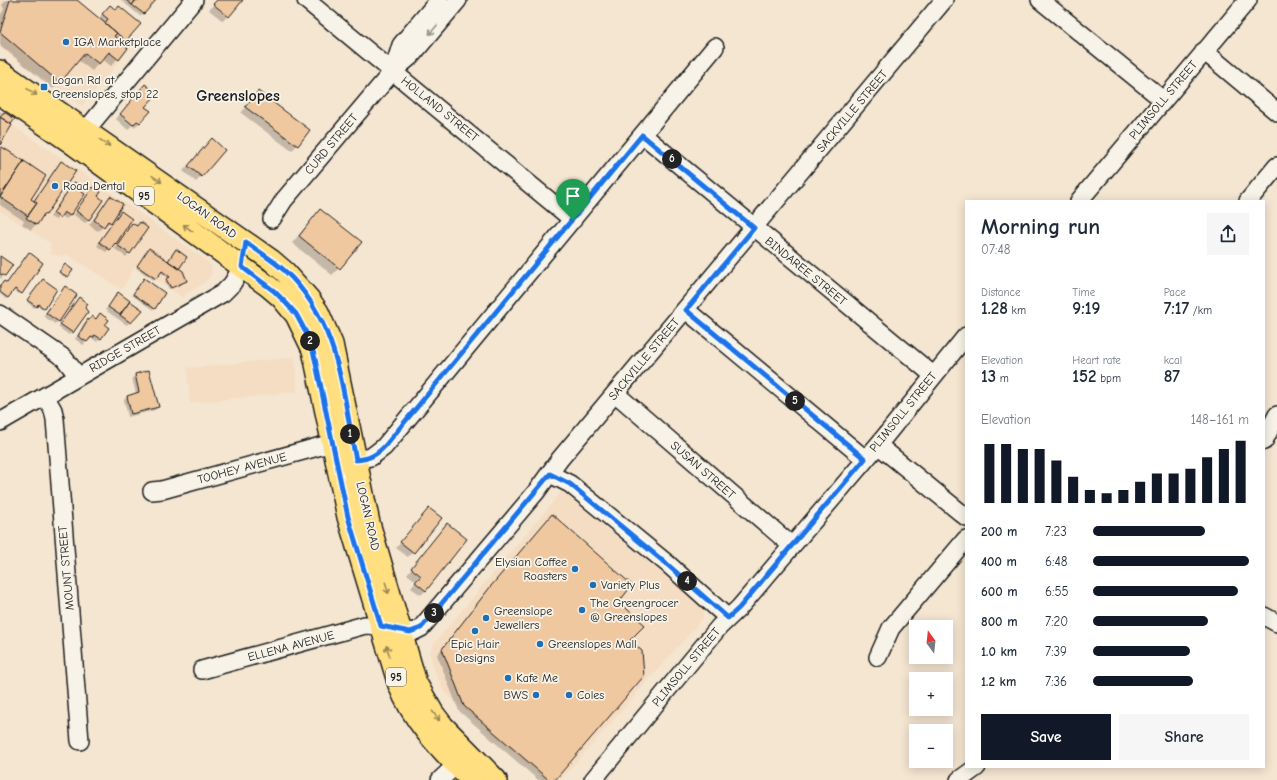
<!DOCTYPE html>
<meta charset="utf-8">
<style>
:root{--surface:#fff;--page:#f6f6f7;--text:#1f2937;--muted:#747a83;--accent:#111827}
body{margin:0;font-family:"Comic Neue",sans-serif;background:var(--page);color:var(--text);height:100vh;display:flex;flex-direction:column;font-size:15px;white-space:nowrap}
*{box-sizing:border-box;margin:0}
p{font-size:13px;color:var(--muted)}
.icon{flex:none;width:22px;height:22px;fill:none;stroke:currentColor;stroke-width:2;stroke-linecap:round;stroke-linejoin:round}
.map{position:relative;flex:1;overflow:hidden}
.sheet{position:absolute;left:965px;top:200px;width:300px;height:568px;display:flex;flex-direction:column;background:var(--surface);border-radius:0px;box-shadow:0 2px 10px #0003}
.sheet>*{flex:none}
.needle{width:26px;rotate:345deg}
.buttons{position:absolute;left:909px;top:620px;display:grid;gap:8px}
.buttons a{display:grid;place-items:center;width:44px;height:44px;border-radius:0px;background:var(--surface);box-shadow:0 2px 10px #0003;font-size:20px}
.pin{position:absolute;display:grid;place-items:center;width:34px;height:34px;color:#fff;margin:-41px -17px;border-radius:50% 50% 50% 0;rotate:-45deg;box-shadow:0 0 4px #0007}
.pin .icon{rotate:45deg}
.km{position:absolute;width:20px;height:20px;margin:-10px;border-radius:50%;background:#222;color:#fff;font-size:11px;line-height:20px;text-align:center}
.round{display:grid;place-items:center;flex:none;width:42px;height:42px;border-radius:0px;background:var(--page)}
.overview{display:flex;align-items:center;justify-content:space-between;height:68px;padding:0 16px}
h1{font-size:22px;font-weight:700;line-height:30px}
.metrics{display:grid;grid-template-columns:repeat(3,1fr);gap:6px;height:68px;padding:4px 16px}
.metrics div{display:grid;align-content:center}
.metrics b{font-size:17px;font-weight:700}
.metrics small{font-size:11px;font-weight:400}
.metrics p{font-size:11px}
.chart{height:112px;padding:8px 16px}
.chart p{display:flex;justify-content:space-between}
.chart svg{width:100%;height:72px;margin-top:4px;stroke:var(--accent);stroke-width:6}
.primary-button{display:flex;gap:8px;margin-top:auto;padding:8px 16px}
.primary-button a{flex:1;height:46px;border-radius:0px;background:var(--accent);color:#fff;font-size:16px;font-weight:700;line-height:46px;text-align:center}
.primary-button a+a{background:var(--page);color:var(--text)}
ul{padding:0 16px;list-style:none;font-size:13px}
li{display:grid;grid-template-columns:64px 48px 1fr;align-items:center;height:30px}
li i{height:10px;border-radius:5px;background:var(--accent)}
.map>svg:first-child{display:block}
.built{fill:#f4ddc3}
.shadow{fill:#0003}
.building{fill:#f0c8a0;stroke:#1c1c1c}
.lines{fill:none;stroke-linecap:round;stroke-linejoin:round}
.minor-casing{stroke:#1c1c1c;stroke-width:20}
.major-casing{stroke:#1c1c1c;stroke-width:24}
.minor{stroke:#f7f3e8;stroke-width:17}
.major{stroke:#ffdf80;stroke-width:21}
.oneway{stroke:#94928c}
.oneway2{stroke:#998753}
.route-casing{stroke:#fff;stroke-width:8}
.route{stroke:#1a73e8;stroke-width:5}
.poi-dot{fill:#1f6fb2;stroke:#f7f3e8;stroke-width:1.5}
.labels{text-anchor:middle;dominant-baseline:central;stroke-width:3.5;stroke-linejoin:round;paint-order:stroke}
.shield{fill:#f7f3e8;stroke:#5e5c59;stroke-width:1}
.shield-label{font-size:11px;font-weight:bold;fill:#1c1c1c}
.poi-label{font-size:12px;fill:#1c1c1c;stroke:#f7f3e8;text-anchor:start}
.street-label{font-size:12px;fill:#1c1c1c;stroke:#f7f3e8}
.district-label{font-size:16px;font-weight:bold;fill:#1c1c1c;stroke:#f7f3e8}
</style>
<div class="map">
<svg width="1277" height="780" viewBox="0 0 1277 780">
<rect width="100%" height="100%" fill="#f5e6d2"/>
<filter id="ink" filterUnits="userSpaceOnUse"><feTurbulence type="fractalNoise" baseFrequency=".025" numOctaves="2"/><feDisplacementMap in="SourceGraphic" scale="8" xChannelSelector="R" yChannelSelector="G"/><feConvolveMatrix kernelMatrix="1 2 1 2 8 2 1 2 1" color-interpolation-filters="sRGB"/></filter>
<g filter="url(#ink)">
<path class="built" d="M0 0H77L132 46 82 106 0 48Z
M0 117 79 170 208 262 212 268 211 275 205 282 182 297 135 266 122 290 68 255 56 256 51 254 50 243 0 211Z
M295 357 297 392 190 403 187 368Z
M562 491 703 607V618L561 780H544L444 692 433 667 430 653 433 645Z"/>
<path class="shadow" d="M6 0H76L98 19 105 11H116L139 24 122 44 127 48 111 66 102 59 92 71 78 60 53 89 0 45V16L4 9 2 5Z
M121 0H154L140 16Z
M217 0H241L223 21 209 10Z
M140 90 144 107 139 123 134 128 132 125 128 130 116 119Z
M258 92 309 130 292 151 241 113Z
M0 111 13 119 0 143Z
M207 144 224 150 196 182 183 171Z
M0 150 30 199 33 201 61 163 45 214 31 230 22 224 24 221 0 205Z
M74 183 70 216 66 219 60 215 56 220 50 217Z
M90 192 89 220 85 223 74 215Z
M110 197V222L98 231 89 225Z
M320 210 339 268 332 275 292 243Z
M118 216 109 249 106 252 97 246Z
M129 227V253L126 257 115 249Z
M148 251 178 269 185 282 169 289 165 281 170 279 160 272 154 280 136 268Z
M29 254 21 293 19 294 13 290 6 299 0 294V287L7 284Z
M0 257 11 265 1 279 0 278Z
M63 267 72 270 66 278 59 273Z
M41 281 54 295 43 310 37 305 34 308 27 302Z
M142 281 164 293 153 310 132 295Z
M65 287 58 321 55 324 43 316Z
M118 294 130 322 127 325 105 310Z
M79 299 72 332 69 335 58 327Z
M100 314 104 325 100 338 97 342 92 338 89 341 88 340 83 345 75 339 84 323 88 320H95Z
M149 372 158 407 155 410 128 417 124 400 127 396 136 394 132 378 135 375Z
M424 514 441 518 408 557 396 548Z
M547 520 618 602 629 640 554 780H538L459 711 437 655 486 592Z
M442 529 426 590 421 595 411 588 416 581 407 574Z"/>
<path class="building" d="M10 0H77L117 33 114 36 128 48 119 60 109 52 99 64 85 53 60 83 0 32Z
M126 0H136L132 5Z
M136 0H156L144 14 132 5Z
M217 0H243L229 17 213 4Z
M110 5 116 10 119 6 141 24 126 41 105 23 108 19 102 14Z
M145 84 157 94 145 107 151 111 140 123 137 121 133 125 120 114Z
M258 91 310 130 298 146 245 107Z
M4 112 15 119 11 124 0 117Z
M0 117 12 125 0 145Z
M212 138 225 150 202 177 188 166Z
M2 147 24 161 0 197V150Z
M24 161 46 176 31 199 37 203 28 216 0 197Z
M61 161 76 171 46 215 44 214 37 225 26 218 37 203 34 201Z
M74 182 83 187 80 191 85 194 70 216 64 212 60 218 53 213Z
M93 187 101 192 98 196 103 200 89 220 76 211Z
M110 196 123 204 111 223 108 221 104 227 94 220Z
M320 209 362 242 340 269 299 236Z
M121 211 132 219 116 244 115 243 110 250 99 242Z
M140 222 148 228 130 254 117 245 132 223 137 226Z
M149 248 183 271 187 281 171 288 166 279 170 277 162 271 156 279 137 266Z
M176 249 187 257 179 269 168 261Z
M29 252 43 263 22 294 15 289 8 298 0 292V286L4 281 7 283Z
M0 256 13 265 5 276 0 274Z
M65 264 73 270 68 277 59 272Z
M144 278 165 293 155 309 133 294Z
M43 279 57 289 45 309 38 304 37 307 27 300Z
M65 286 77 295 59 322 46 313Z
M118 292 130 301 120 315 108 307Z
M79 297 88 304 85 308 88 312 73 333 60 324Z
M130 301 143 310 131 323 120 315Z
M100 313 109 320 105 325 109 328 101 339 95 335 93 338 91 337 87 342 78 336 88 319 89 320 92 316 96 319Z
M149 370 159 407 131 414 127 396 139 392 135 374Z
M429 508 442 518 414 553 400 542Z
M552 514 632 585 619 602 645 625 630 640 642 651 644 676 555 780H549L464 706 442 649 491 586Z
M447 523 467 539 426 591 415 582 421 576 411 568Z"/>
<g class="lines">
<g class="minor-casing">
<path id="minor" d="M306 0 573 220
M1040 0 1163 100
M1204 51 1277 112
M393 71 401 45 439 0
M86 130 194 0
M643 135 933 375
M1079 201 1248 0
M1248 201 1277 166
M272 219 284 200 393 71 411 56 458 0
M686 310 865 459
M0 314 64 358 78 376
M616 394 791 545
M45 396 53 410 55 419 80 741
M0 422 223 293 232 284 242 267
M1264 441 1277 415
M878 445 966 517
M344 462 371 457 384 447 715 47
M550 474 570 484 669 565 728 618
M152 491 162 490 332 443
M1264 616 1277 623
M400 630 413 632 421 628 536 492 560 459 944 0
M878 657 891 628 966 539
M202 670 365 625 381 626
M440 780 456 765
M593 780 719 627 739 608 878 445 966 336
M959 780 977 767"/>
</g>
<g class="major-casing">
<path id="major" d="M0 71 271 260 285 272 309 299 318 312 332 344 369 523 416 683 433 713 443 726 496 780
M0 94 69 141 268 286 281 297 296 315 313 350 348 517 399 685C414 724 443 751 471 780"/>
</g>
<use href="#minor" class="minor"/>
<use href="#major" class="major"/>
</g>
<defs><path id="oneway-shaft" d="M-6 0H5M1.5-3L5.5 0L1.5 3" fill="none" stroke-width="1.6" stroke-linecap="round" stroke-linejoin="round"/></defs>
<use class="oneway" href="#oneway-shaft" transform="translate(433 30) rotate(130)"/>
<g class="oneway2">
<use href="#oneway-shaft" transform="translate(32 92) rotate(34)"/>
<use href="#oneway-shaft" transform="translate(105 143) rotate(35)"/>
<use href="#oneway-shaft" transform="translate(157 179) rotate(35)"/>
<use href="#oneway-shaft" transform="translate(188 228) rotate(-144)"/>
<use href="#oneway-shaft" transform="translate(387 588) rotate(74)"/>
<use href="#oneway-shaft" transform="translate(388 651) rotate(-107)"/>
<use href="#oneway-shaft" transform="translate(436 716) rotate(53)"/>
</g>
</g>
<g class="lines" filter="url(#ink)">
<g class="route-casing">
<path id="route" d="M642 135 754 228 686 310 865 459 739 608 728 618 669 566 570 484 550 474 421 628 410 632 381 626 348 517 315 359 310 340 296 314 286 303 274 291 242 267 246 242C259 252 273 260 285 271 340 323 342 391 356 460 368 459 375 456 384 447Z"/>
</g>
<use href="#route" class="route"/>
</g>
<g class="poi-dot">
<circle cx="66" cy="42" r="4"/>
<rect x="40" y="83" width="8" height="8" rx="2"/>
<circle cx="55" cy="186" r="4"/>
<circle cx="575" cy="569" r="4"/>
<circle cx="593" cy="585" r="4"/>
<circle cx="582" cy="610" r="4"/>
<circle cx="486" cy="618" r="4"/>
<circle cx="475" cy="631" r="4"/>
<circle cx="540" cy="644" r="4"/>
<circle cx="508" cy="678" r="4"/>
<circle cx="536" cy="695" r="4"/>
<circle cx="569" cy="695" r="4"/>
</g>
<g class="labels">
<g class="shield">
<rect x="134" y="187" width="20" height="18" rx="3"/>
<rect x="386" y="668" width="20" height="18" rx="3"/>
</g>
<g class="shield-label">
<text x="144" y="196">95</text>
<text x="396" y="677">95</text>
</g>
<g class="poi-label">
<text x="74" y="42">IGA Marketplace</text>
<text x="52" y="80">Logan Rd at<tspan x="52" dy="14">Greenslopes, stop 22</tspan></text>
<text x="63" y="186">Road Dental</text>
<text x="567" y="562" text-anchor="end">Elysian Coffee<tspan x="567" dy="14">Roasters</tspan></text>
<text x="601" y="585">Variety Plus</text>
<text x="590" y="603">The Greengrocer<tspan x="590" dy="14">@ Greenslopes</tspan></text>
<text x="494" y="611">Greenslope<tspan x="494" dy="14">Jewellers</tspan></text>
<text x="475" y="644" text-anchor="middle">Epic Hair<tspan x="475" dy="14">Designs</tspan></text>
<text x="548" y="644">Greenslopes Mall</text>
<text x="516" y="678">Kafe Me</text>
<text x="528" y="695" text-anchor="end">BWS</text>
<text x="577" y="695">Coles</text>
</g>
<g class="street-label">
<text transform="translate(1163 100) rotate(-50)">PLIMSOLL STREET</text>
<text transform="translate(440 109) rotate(39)">HOLLAND STREET</text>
<text transform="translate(852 111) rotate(-50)">SACKVILLE STREET</text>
<text transform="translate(331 144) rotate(-50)">CURD STREET</text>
<text transform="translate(207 215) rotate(36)">LOGAN ROAD</text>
<text transform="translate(806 271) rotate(39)">BINDAREE STREET</text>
<text transform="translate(125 349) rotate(-30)">RIDGE STREET</text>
<text transform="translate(644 359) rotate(-50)">SACKVILLE STREET</text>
<text transform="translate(903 412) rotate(-51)">PLIMSOLL STREET</text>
<text transform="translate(242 468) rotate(-15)">TOOHEY AVENUE</text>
<text transform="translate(703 470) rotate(41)">SUSAN STREET</text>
<text transform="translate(368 516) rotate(77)">LOGAN ROAD</text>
<text transform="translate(66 568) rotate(-95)">MOUNT STREET</text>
<text transform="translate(291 646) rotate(-15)">ELLENA AVENUE</text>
<text transform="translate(686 667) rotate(-50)">PLIMSOLL STREET</text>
</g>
<g class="district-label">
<text x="238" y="96">Greenslopes</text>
</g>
</g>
</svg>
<div class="buttons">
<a><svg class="needle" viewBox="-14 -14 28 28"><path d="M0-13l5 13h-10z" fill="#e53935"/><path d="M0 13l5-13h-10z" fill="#747a83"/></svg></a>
<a>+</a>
<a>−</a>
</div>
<div class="pin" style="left:573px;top:220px;background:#1e9e55"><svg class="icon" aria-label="arrive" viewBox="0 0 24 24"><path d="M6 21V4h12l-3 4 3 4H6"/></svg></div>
<b class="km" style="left:350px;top:434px">1</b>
<b class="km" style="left:310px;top:341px">2</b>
<b class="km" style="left:434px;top:613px">3</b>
<b class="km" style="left:687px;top:581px">4</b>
<b class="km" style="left:795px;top:401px">5</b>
<b class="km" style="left:672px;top:159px">6</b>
<section class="sheet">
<div class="overview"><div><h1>Morning run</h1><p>07:48</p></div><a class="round"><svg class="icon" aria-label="share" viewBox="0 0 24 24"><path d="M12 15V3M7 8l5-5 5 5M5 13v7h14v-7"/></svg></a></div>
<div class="metrics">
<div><p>Distance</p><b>1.28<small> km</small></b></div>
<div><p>Time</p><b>9:19</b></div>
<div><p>Pace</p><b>7:17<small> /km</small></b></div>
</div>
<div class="metrics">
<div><p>Elevation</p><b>13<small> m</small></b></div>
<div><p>Heart rate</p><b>152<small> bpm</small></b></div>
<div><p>kcal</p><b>87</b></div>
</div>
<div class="chart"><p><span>Elevation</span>148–161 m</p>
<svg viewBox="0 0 160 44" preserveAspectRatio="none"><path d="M5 44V8M15 44V8M25 44V11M35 44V11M45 44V18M55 44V28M65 44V36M75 44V38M85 44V36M95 44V31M105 44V26M115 44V26M125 44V23M135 44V16M145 44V11M155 44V6"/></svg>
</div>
<ul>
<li><b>200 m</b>7:23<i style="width:72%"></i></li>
<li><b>400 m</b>6:48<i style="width:100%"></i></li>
<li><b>600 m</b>6:55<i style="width:93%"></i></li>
<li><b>800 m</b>7:20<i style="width:74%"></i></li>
<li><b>1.0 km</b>7:39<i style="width:62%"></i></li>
<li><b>1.2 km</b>7:36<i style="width:64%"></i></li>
</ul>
<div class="primary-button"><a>Save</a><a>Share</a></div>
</section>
</div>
